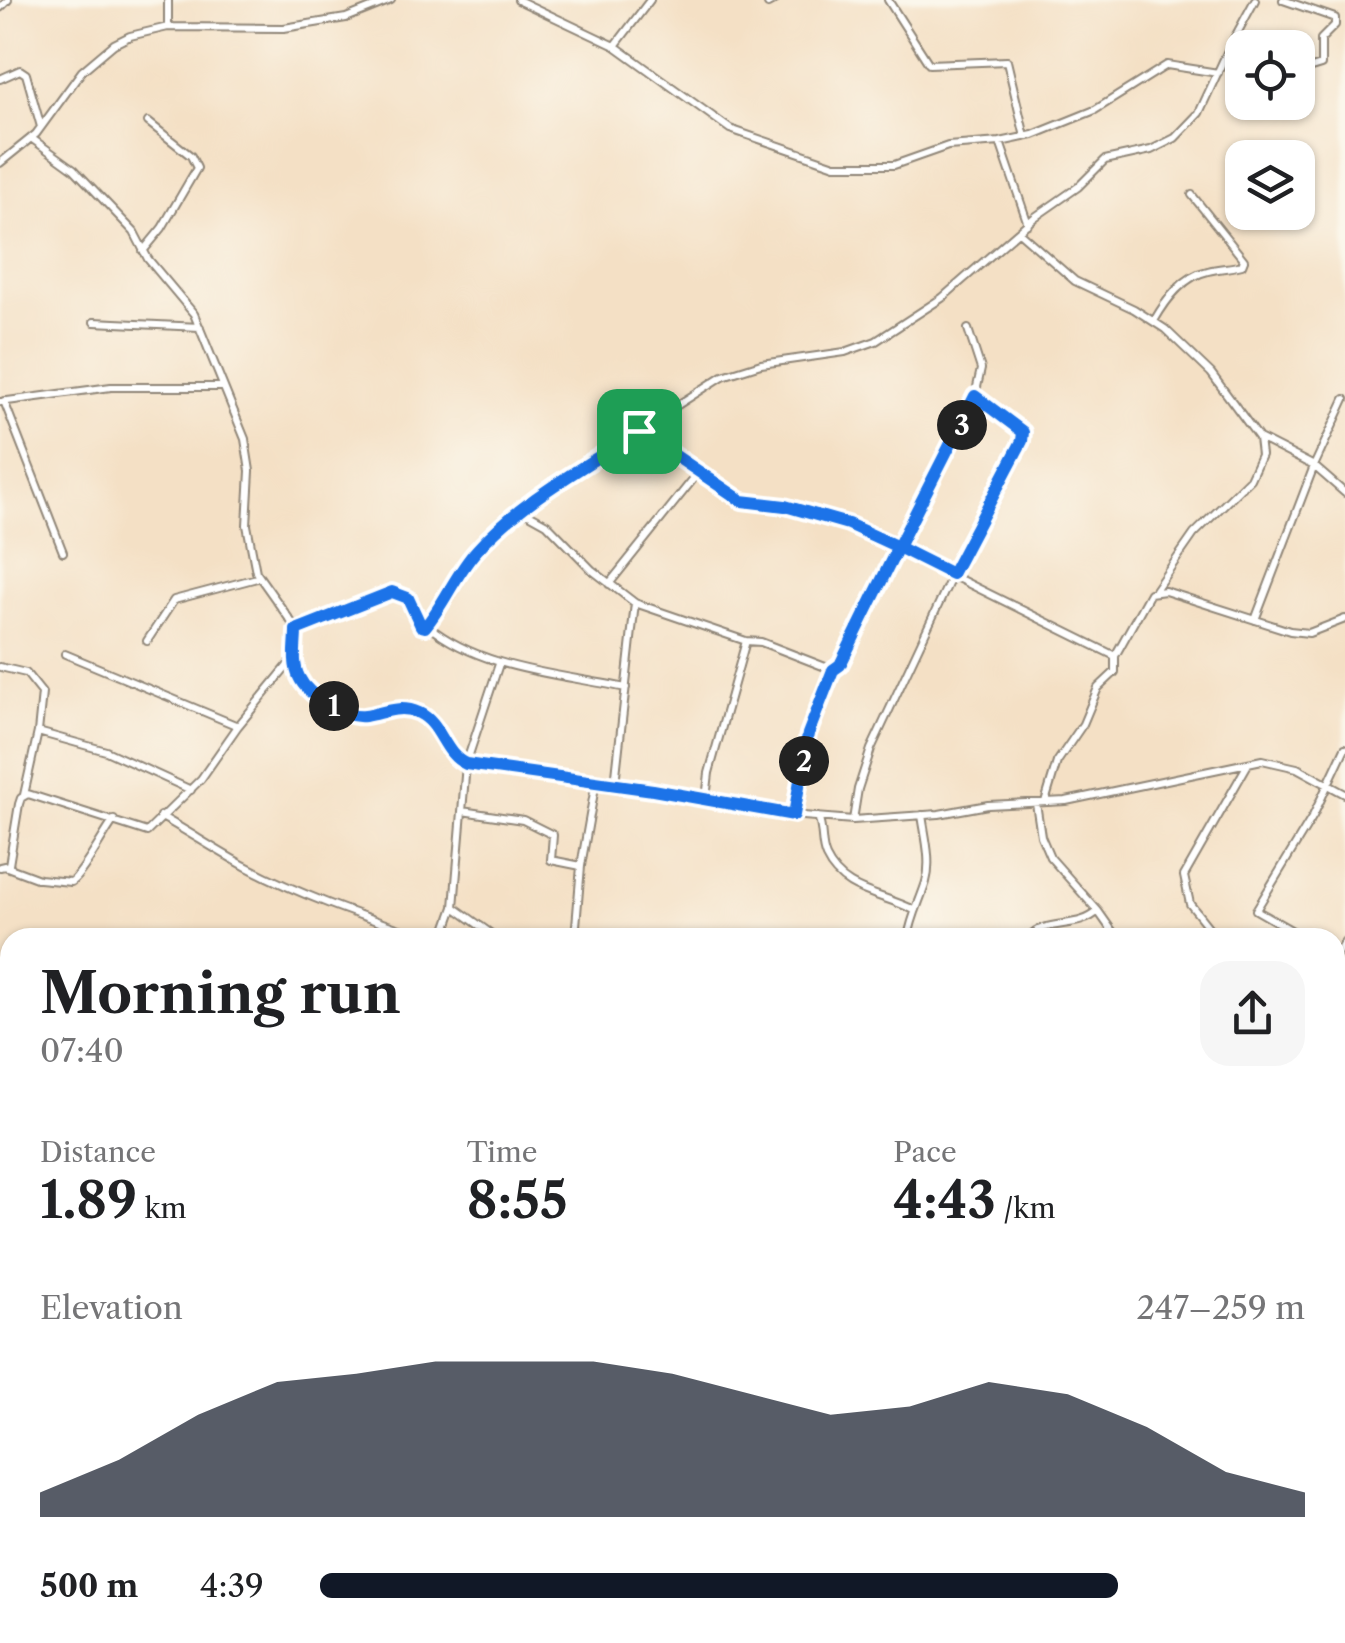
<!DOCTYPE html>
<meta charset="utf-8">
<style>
:root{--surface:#fff;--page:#f6f6f6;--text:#202124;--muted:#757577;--accent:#111827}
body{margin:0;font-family:"Libre Caslon Text",serif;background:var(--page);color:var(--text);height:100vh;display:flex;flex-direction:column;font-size:38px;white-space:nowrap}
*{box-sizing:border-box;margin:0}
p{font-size:32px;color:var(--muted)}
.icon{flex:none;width:55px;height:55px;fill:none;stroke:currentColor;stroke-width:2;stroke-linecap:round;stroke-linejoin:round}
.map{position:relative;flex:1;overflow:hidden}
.side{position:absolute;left:0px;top:928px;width:1345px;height:718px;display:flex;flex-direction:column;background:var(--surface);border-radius:30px 30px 0 0;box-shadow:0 2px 8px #0004}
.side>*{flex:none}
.fabs{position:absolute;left:1225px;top:30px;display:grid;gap:20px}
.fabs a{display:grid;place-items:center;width:90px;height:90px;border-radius:20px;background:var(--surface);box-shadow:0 2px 8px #0004;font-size:50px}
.pin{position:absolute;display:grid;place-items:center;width:85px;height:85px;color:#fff;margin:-42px;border-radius:20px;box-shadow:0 5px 15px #0006}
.km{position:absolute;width:50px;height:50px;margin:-25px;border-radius:50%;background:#222;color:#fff;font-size:28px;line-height:50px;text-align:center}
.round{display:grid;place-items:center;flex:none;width:105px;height:105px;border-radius:30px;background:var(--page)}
.head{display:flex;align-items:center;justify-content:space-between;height:170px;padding:0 40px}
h1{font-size:55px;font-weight:800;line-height:75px}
.figures{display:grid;grid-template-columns:repeat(3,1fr);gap:15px;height:170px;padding:10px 40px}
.figures div{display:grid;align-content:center}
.figures b{font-size:50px;font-weight:800}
.figures small{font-size:28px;font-weight:400}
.figures p{font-size:28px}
.chart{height:280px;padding:20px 40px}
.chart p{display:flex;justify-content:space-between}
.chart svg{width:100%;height:180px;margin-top:10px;fill:var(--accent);opacity:.7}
ul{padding:0 40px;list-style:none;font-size:32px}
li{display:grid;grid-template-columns:160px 120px 1fr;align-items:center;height:75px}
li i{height:25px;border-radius:12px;background:var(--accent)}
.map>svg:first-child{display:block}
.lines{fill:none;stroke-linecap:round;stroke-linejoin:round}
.minor-casing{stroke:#908678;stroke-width:10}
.tertiary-casing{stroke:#908678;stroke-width:12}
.minor{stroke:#fff;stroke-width:6}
.tertiary{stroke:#fff;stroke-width:9}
.route-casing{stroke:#fff;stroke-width:20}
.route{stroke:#1a73e8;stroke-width:12}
</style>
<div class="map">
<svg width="1345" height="1643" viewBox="0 0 1345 1643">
<rect width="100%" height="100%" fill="#fbf7ec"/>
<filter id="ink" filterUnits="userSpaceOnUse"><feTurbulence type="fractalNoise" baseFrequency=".01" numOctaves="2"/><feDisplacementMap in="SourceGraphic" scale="20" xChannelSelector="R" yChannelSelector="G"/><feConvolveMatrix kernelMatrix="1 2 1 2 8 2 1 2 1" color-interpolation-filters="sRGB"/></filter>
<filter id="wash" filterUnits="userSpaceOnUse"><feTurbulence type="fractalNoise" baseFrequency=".0048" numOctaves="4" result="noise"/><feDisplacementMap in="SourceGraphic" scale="40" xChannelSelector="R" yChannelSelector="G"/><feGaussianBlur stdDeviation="2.25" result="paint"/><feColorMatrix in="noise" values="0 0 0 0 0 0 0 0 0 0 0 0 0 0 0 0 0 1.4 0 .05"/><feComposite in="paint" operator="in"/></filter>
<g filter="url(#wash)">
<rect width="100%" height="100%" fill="#f4e0c5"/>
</g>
<g filter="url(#ink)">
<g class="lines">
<g class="minor-casing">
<path id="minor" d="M168 0V27
M518 0 615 46 730 129 835 165H894L948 146 1000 142 1033 135 1095 110 1167 65 1218 73
M888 0 929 64 1007 61 1025 137
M1283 0 1335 18V25L1321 39V65L1298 72
M768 4 775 0
M0 8 8 0
M615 46 650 0
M0 79 20 70 26 74 41 127
M31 138 74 169 134 232 148 259 194 314 245 439 250 471 247 525 256 572 295 627V664L299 677 311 692 350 715 363 716 396 708 421 714 438 729 456 759 466 764 653 790 766 813 853 820 939 814 988 805 1066 801 1262 760 1297 768 1345 794
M1000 142 1028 224
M0 163 36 134 82 71 114 44 130 36 168 27 284 28 346 18 391 0
M1019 232 1075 281 1134 309 1165 329 1211 373 1259 438 1314 466 1345 493
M143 251 162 228 197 168 191 156 148 122
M1154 321C1166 300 1183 276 1208 271 1219 268 1231 268 1242 265L1244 260 1192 195
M94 322 200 327
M4 401 63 552
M0 402 111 387H223
M639 431 742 501 785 507 848 524 1115 656
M520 509 547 524 592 570 635 603 746 641
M609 584 698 473
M1155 590 1194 534 1250 479 1261 455 1259 438
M1255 620 1314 466 1345 399
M427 625C481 670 560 674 626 688
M296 631 392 592 408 598 421 626 425 627 474 552 534 497 723 376 761 364 845 352 876 341 942 298 1035 217 1078 187 1105 160 1151 150 1175 138 1199 113 1229 48 1255 0
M147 641 174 600 257 578
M65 654 238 726
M0 667 26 673 42 693 38 732 24 795
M38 732 106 751 191 790
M615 784 635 603
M706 799 709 773 746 641 761 642 833 670 840 665 975 396 981 369 968 329
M1045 802 1057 762 1083 724 1098 688 1115 672V656L1150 593 1165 591 1290 631 1309 633 1345 619
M1036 803 1041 836 1050 857 1098 911 1117 938
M462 811 523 820 553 835 551 860 581 866
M794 815 809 734 833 670
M160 816C189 832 217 851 247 867 304 897 365 917 426 938
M818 817C824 831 820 844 826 857 843 893 881 893 914 910
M853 820 858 789 871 749 971 535 1024 437 1023 432 975 396
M0 867 9 865 19 804 21 798 28 794 147 832 201 779 238 726 294 658
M7 867 39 879 71 882C82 875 103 835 114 820
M454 907 497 938
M443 938 454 907 466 764 499 664
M575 938 581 866 596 781
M908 938C911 918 920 901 926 882 932 861 925 836 922 815
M1029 938C1044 918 1079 930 1098 911
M1217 938 1190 904 1184 876 1248 764
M1305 938 1256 910 1313 816 1345 748
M1337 954 1345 941
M1335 1064 1345 1065
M1335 1136H1345
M0 1189 10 1179
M1335 1226 1345 1231
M0 1316 10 1304
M1335 1369 1345 1338
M0 1398 10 1394
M1335 1513 1341 1526
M1335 1552 1345 1547
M695 1635 705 1643
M843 1635 862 1643
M1216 1635 1220 1643
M1296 1635 1306 1643
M130 1643 132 1635
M656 1643 661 1635
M728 1643 733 1635
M1142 1643 1160 1635
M1170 1643 1171 1635"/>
</g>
<g class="tertiary-casing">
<path id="tertiary" d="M0 1263 10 1269
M1335 1527 1345 1525"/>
</g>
<use href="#minor" class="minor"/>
<use href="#tertiary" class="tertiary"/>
</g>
</g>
<g class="lines" filter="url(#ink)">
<g class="route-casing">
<path id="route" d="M639 431C583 468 522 500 477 550 456 573 445 603 425 627L421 626 408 598 392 592 296 630C296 646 292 663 299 677 307 695 345 719 365 716 384 713 399 704 419 713 442 724 443 754 466 764L653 790 794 815 808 734 833 670 840 665 898 547 952 574 1022 441 1023 432 975 396 898 547 848 524 785 506 742 501 639 431"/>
</g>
<use href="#route" class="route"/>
</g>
</svg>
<div class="fabs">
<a><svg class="icon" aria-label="locate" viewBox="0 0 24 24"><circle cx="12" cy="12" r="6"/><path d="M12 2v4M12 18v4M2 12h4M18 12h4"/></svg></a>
<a><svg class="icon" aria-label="layers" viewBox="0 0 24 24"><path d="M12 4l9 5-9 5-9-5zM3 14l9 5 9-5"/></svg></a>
</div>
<div class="pin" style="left:639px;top:431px;background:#1e9e55"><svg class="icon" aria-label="arrive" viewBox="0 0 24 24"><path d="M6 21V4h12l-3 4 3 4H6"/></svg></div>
<b class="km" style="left:334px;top:706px">1</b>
<b class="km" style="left:804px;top:761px">2</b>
<b class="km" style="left:962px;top:425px">3</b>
<section class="side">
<div class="head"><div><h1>Morning run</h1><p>07:40</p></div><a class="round"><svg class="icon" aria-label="share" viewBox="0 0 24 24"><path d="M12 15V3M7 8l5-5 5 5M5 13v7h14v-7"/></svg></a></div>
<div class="figures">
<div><p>Distance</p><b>1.89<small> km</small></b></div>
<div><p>Time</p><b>8:55</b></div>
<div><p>Pace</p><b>4:43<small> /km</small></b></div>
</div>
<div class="chart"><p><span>Elevation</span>247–259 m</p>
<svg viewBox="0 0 160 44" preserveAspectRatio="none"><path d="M0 44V38L10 30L20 19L30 11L40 9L50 6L60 6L70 6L80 9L90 14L100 19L110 17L120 11L130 14L140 22L150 33L160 38V44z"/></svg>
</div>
<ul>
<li><b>500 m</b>4:39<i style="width:81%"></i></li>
</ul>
</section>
</div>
